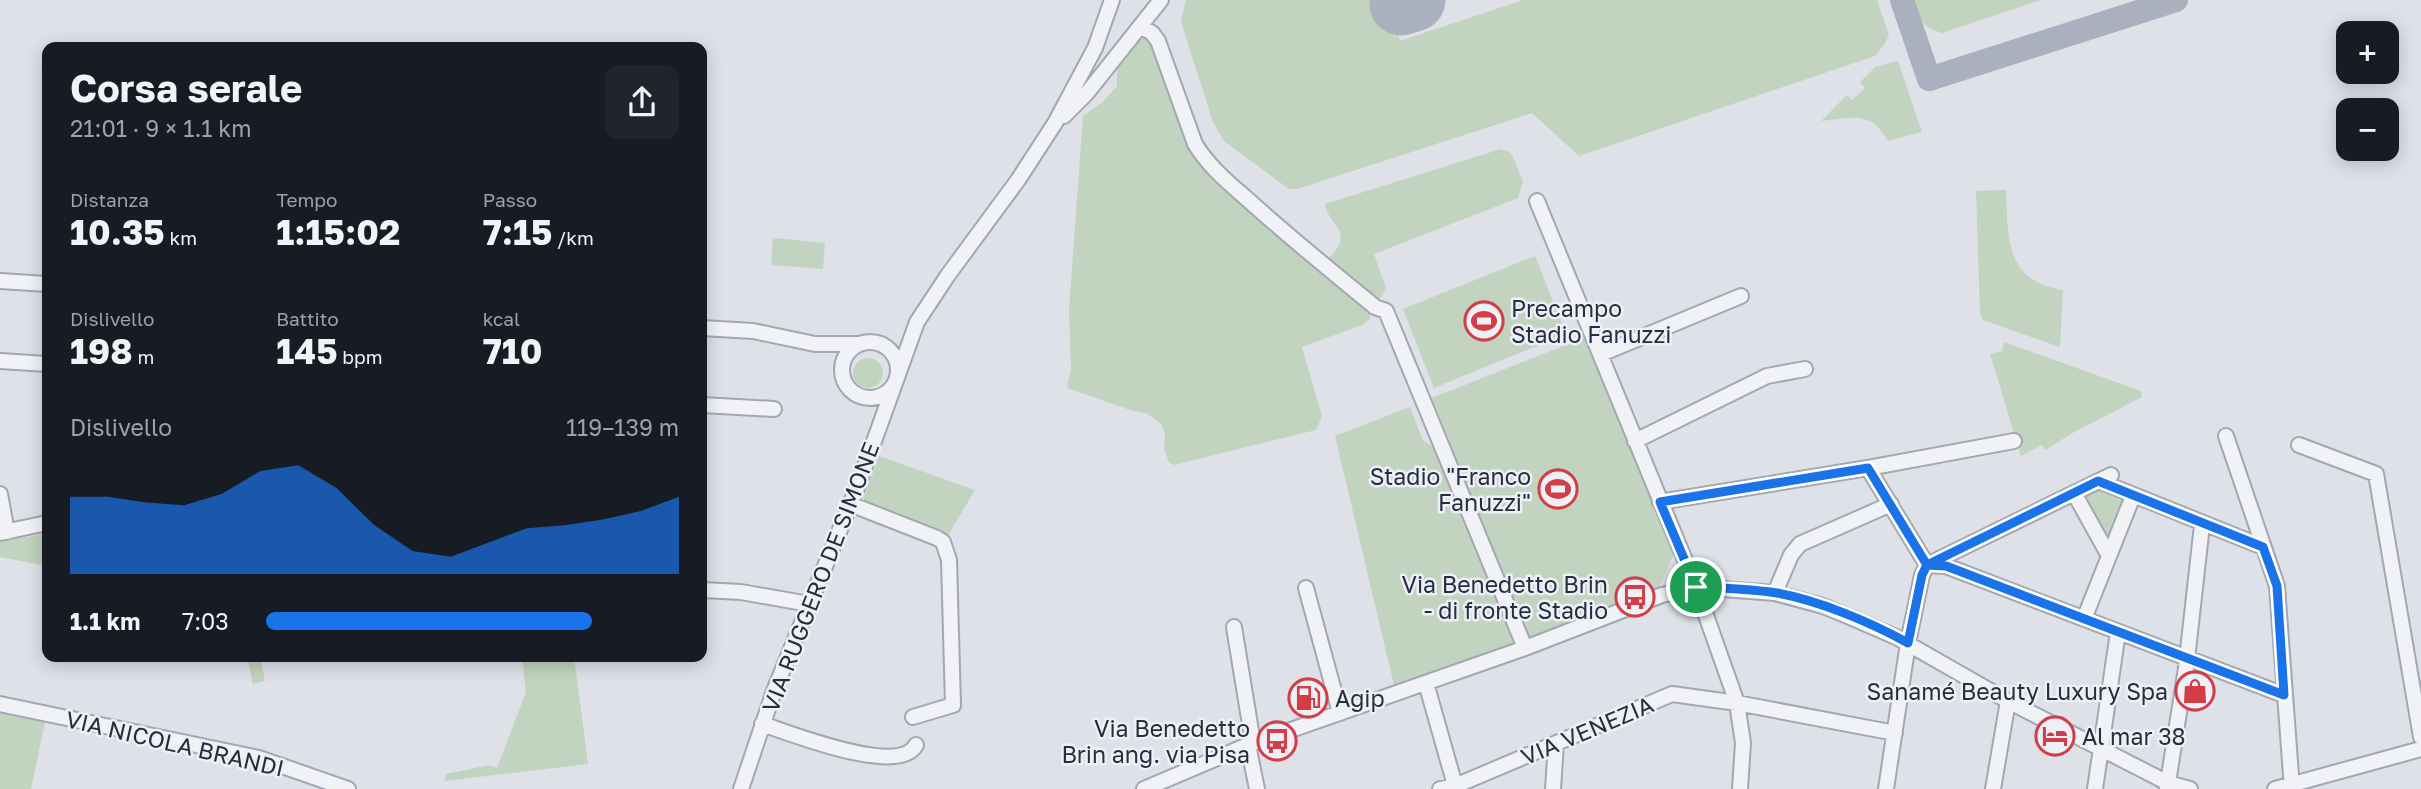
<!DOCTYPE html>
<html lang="it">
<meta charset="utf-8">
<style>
:root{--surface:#171b24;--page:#20242c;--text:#f1f3f6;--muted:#9ea1a6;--accent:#1a73e8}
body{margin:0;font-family:"Golos Text",sans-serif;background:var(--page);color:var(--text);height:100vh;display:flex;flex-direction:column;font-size:26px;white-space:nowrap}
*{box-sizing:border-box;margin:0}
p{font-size:23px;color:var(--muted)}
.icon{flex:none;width:38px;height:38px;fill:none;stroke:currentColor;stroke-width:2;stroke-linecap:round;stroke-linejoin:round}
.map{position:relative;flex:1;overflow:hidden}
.drawer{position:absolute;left:42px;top:42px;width:665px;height:620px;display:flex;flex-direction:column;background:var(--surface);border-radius:14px;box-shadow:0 4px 18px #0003}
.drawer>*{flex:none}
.tools{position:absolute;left:2336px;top:21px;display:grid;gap:14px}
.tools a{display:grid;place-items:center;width:63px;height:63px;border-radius:14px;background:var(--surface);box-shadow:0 4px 18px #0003;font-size:35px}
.pin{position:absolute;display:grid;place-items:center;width:60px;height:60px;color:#fff;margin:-30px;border:4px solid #fff;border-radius:50%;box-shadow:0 2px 7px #0007}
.round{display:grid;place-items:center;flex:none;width:74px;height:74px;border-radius:14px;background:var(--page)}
.summary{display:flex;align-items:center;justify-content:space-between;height:119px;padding:0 28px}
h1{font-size:38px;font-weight:700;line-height:52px}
.stats{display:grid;grid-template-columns:repeat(3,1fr);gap:10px;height:119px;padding:7px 28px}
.stats div{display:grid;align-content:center}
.stats b{font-size:35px;font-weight:700}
.stats small{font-size:19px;font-weight:400}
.stats p{font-size:19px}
.chart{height:196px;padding:14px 28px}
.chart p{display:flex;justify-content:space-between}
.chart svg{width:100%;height:126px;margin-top:7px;fill:var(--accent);opacity:.7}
ul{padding:0 28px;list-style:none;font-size:23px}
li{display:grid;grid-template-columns:112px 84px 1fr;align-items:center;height:52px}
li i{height:18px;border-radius:9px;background:var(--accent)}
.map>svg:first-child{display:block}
.green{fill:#c2d3bf}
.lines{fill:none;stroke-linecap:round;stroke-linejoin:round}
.taxiway{stroke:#aab0bd;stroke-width:24}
.runway{stroke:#aab0bd;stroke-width:63}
.minor-casing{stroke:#a3a7b2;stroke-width:18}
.minor{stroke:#f1f2f6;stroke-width:14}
.route-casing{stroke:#fff;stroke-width:14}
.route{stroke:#1a73e8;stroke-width:9}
.labels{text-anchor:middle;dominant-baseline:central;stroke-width:5;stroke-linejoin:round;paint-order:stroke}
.poi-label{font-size:23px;fill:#272d40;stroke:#edf0f6;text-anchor:end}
.street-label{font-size:23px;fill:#272d40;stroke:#edf0f6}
</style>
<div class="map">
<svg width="2421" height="789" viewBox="0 0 2421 789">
<rect width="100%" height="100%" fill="#dee1e8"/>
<path class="green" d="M1186 0H1387L1400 41 1523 0H1877L1889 35 1884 45 1875 56 1579 156 1532 113 1297 189H1289L1224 141 1213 122 1181 22Z
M1912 0H2041L1942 33C1923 27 1918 19 1912 0Z
M1142 37 1149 38 1155 44 1184 133 1205 171 1279 239 1370 313V319L1362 325 1302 347 1322 416 1316 430 1174 465 1169 462 1164 449 1165 434 1161 424 1146 413 1133 411 1067 388 1071 369 1069 310 1083 116 1103 102 1117 86V66Z
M1898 61 1922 132 1888 141C1871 110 1852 118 1821 121L1847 95 1852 100 1865 88 1860 82 1875 67Z
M1501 149 1511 153 1523 181 1518 198 1374 254 1386 288 1381 297 1376 299 1328 259C1357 230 1329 228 1325 204Z
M2006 190C2008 237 2004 281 2063 290L2060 347 1983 320 1980 314 1976 191Z
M773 238 825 243 823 269 771 265Z
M1535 256 1566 334 1434 388 1403 309Z
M1586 337 1674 554 1659 587 1529 638 1432 398Z
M2004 342 2141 391 2142 397 2076 431 2045 450 2042 445 2021 456 1990 354 2002 351Z
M853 373a15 15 0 1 1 30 0a15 15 0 1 1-30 0Z
M1410 407 1423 441 1439 449 1514 645 1394 685 1335 436Z
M879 456 975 490 947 537 935 527 862 503Z
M2098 489 2123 500 2109 542 2083 495Z
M47 533V566L0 557V542Z
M247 656H260L265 681 253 684Z
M522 656H574L588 764 444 781 446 774 489 765 497 768 526 692Z
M0 713 45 722 31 789H0Z"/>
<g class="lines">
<path class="taxiway" d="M1902 0 1929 79 2176 0"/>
<path class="runway" d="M1401 4 1414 0"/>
<g class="minor-casing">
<path id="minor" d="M1142 27 1152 33 1158 41 1195 144C1210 169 1234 187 1255 206 1294 241 1335 274 1375 307L1386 311 1525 648
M1064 116 1087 93 1161 0
M1537 201 1696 587 1737 703 1743 743 1740 789
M0 281 47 284
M702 328 753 331 815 344H860
M842 370a28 28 0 1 1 56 0a28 28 0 1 1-56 0Z
M1601 354 1741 296
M0 361 47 364
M702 405 774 409
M2226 436 2277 586 2292 789
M1635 441 1767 376 1805 369
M2299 445 2376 474 2421 737
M1868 468 1927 565
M2099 481 2263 547
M2074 493 2108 554
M0 494 7 532
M1660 502 1868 468 2014 441
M850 504 937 538 943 542 949 560 953 705 913 717
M0 533 47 523
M1929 564 2111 475
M1927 565 1946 566 2284 695
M1306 588 1340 713
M702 590 741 592 809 604
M1775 593 1791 555 1800 544 1891 504
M2084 619 2133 496
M1234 627 1253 743
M1426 683 1456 789
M0 704 259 758 348 789
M762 724C790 733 899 777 916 745
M1248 745 1257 789
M741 789 774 691 859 483 917 322 948 275 1018 180 1055 123 1095 48 1112 0
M1144 789 1248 745 1525 648 1662 595 1696 587 1775 593 1823 606 1850 617 1896 637 2008 701 2168 783 2190 789
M1440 789 1455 786 1672 694 1737 703 1895 733
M1553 789 1556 743
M1886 789 1908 643 1922 575 1927 565
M1993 789 2008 701
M2095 789 2118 632
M2167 789 2186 668 2202 525
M2275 789 2421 749"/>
</g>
<use href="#minor" class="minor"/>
</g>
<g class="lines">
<g class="route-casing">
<path id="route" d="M1696 587C1723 588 1751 589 1777 593 1820 601 1870 622 1908 643L1922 575 1927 565 1946 566 2284 695 2277 586 2263 547 2098 481 1927 565 1868 468 1660 502 1696 587"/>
</g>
<use href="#route" class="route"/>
</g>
<defs>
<g id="stadium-ring" transform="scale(2.0125)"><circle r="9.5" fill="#edf0f6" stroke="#d33d45" stroke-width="1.5"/><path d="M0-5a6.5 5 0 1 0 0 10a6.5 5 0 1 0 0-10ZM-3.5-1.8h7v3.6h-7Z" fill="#d33d45"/></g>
<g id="bus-ring" transform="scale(2.0125)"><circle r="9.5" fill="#edf0f6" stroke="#d33d45" stroke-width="1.5"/><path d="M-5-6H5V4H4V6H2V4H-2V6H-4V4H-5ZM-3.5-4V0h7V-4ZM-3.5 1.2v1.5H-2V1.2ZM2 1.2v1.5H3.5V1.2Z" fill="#d33d45"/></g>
<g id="shop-ring" transform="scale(2.0125)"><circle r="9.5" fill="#edf0f6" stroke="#d33d45" stroke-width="1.5"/><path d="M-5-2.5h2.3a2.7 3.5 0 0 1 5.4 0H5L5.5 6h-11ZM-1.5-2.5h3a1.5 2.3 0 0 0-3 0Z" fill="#d33d45"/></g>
<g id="fuel-ring" transform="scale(2.0125)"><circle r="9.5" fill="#edf0f6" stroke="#d33d45" stroke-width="1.5"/><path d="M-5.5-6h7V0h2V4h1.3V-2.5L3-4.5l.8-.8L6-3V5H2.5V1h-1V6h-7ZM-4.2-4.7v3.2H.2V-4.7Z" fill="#d33d45"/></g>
<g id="hotel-ring" transform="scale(2.0125)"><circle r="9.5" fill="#edf0f6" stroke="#d33d45" stroke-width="1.5"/><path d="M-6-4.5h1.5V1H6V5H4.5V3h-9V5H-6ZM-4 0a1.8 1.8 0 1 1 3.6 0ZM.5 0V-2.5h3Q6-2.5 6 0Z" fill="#d33d45"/></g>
</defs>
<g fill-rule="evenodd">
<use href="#stadium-ring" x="1484" y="321"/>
<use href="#stadium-ring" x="1558" y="489"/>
<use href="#bus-ring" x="1635" y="597"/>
<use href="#shop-ring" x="2195" y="691"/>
<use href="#fuel-ring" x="1308" y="698"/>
<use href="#hotel-ring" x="2055" y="736"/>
<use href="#bus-ring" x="1277" y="741"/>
</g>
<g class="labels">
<g class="poi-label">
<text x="1511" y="308" text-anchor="start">Precampo<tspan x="1511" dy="26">Stadio Fanuzzi</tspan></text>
<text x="1531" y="476">Stadio "Franco<tspan x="1531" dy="26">Fanuzzi"</tspan></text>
<text x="1608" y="584">Via Benedetto Brin<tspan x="1608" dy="26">- di fronte Stadio</tspan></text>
<text x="2168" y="691">Sanamé Beauty Luxury Spa</text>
<text x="1335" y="698" text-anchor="start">Agip</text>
<text x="1250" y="728">Via Benedetto<tspan x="1250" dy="26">Brin ang. via Pisa</tspan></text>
<text x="2082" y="736" text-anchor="start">Al mar 38</text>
</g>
<g class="street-label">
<text transform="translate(820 577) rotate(-69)">VIA RUGGERO DE SIMONE</text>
<text transform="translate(1587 730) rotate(-23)">VIA VENEZIA</text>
<text transform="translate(175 743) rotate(13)">VIA NICOLA BRANDI</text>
</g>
</g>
</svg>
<div class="tools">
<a>+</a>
<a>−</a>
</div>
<div class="pin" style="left:1696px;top:587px;background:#1e9e55"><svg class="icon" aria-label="arrive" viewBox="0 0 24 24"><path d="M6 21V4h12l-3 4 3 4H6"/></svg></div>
<section class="drawer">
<div class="summary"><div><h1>Corsa serale</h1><p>21:01 · 9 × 1.1 km</p></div><a class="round"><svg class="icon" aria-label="share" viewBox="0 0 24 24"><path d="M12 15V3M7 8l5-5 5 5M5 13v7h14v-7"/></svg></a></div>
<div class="stats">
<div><p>Distanza</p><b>10.35<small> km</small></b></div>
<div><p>Tempo</p><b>1:15:02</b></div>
<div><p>Passo</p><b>7:15<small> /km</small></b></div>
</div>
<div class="stats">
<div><p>Dislivello</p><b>198<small> m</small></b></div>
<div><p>Battito</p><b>145<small> bpm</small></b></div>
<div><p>kcal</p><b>710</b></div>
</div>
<div class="chart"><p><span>Dislivello</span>119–139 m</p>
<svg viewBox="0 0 160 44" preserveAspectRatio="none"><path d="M0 44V17L10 17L20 19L30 20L40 16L50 8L60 6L70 14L80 27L90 36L100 38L110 33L120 28L130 27L140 25L150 22L160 17V44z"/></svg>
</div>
<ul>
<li><b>1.1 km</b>7:03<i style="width:79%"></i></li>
</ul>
</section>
</div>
